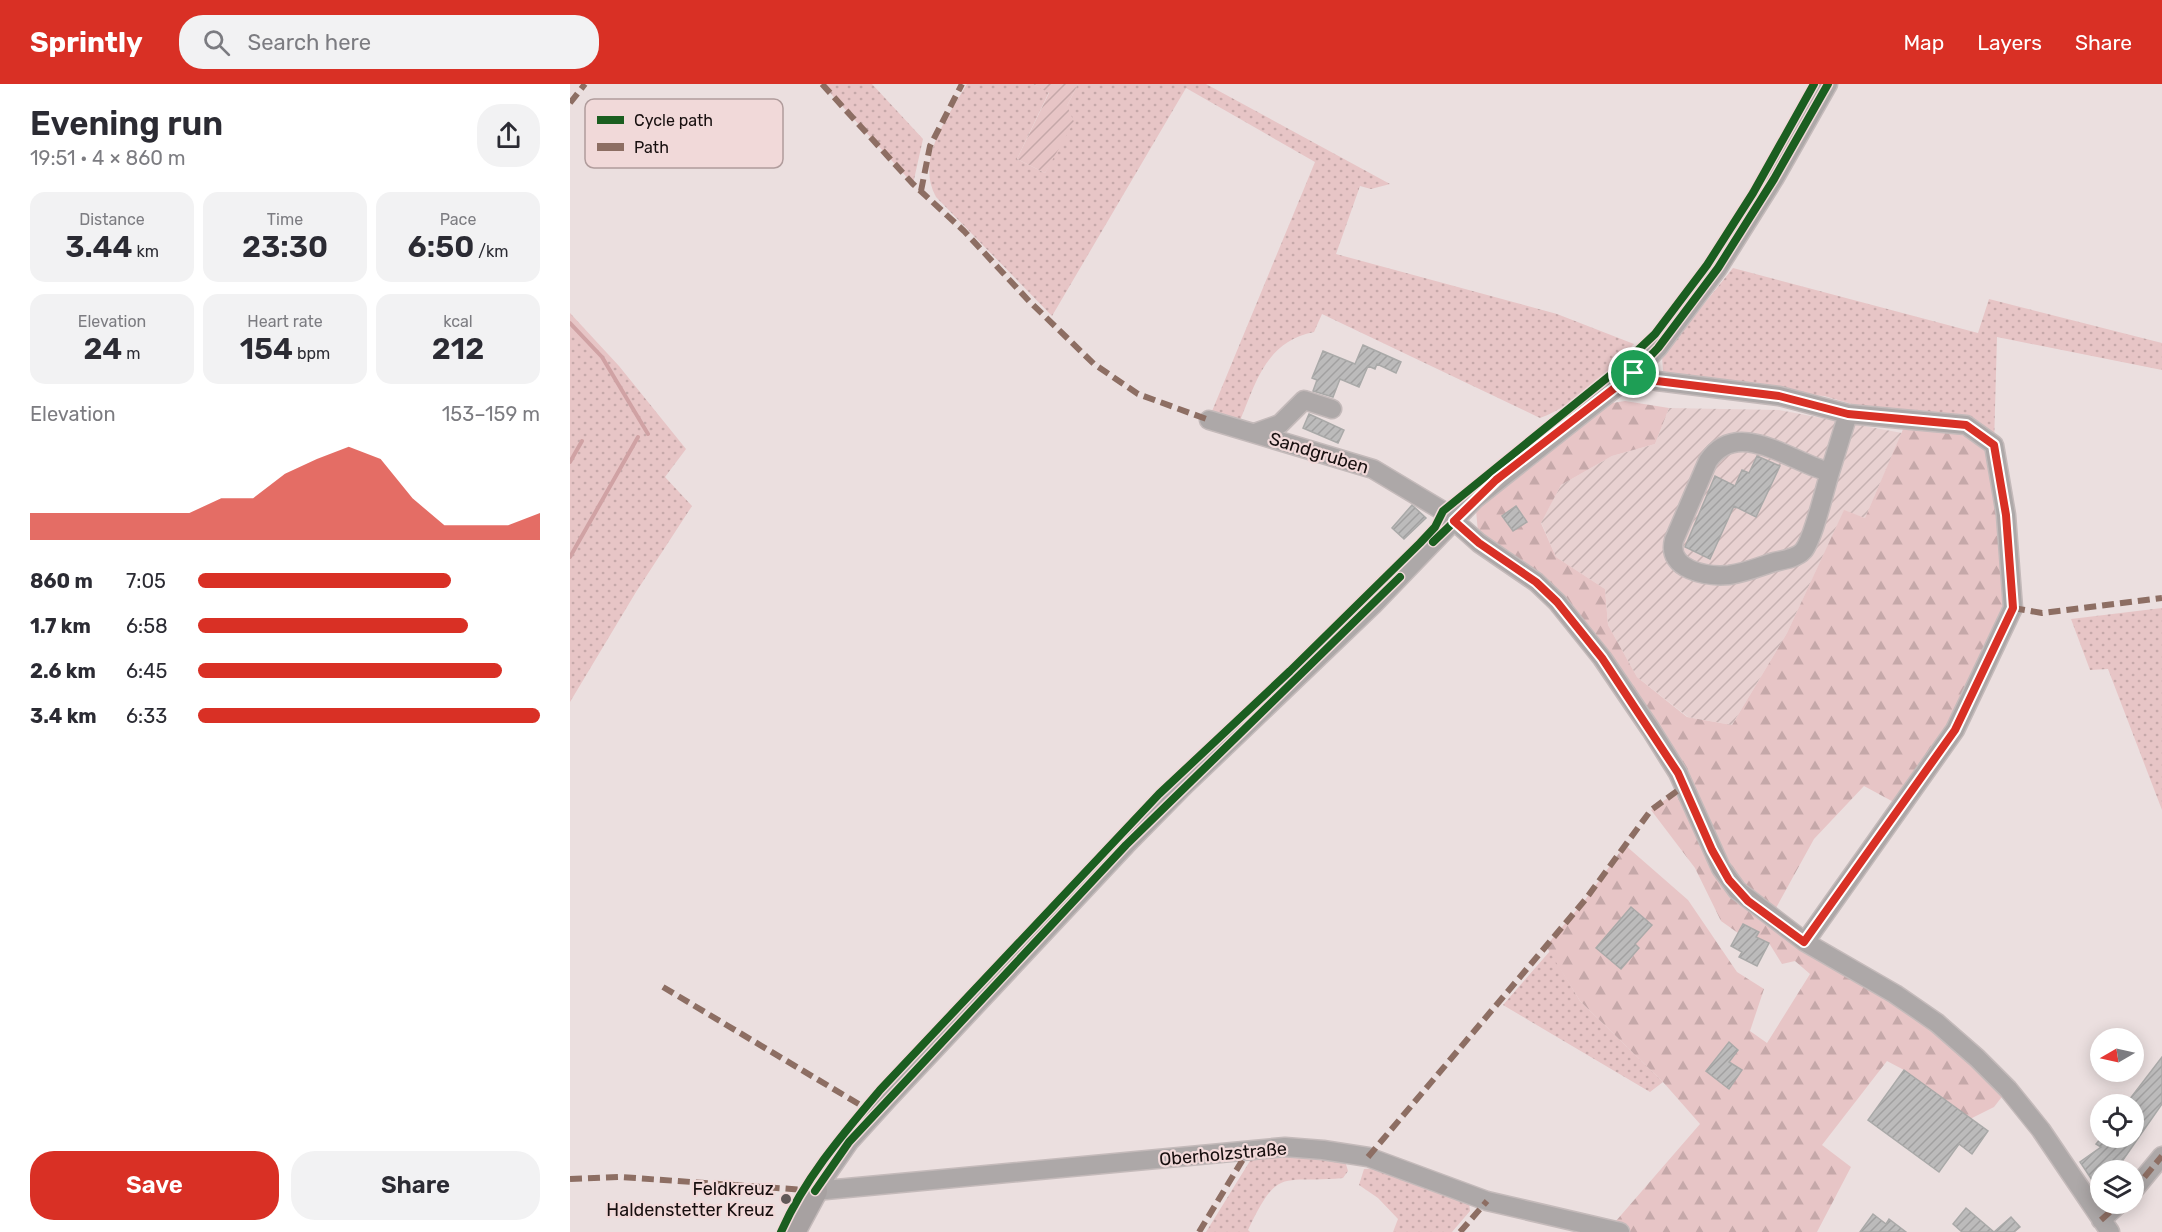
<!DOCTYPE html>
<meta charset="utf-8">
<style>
:root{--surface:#fff;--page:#f2f2f3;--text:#2b2b33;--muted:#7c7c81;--accent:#d93025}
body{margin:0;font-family:Rubik,sans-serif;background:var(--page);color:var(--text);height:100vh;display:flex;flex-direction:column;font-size:22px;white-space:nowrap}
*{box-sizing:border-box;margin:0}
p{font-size:20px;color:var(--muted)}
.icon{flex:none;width:33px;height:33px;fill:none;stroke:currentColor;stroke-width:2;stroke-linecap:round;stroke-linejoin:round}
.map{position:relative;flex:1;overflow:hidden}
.drawer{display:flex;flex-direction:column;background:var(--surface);width:570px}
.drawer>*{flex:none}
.needle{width:39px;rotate:261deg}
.controls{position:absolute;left:1520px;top:944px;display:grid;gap:12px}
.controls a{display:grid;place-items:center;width:54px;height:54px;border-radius:50%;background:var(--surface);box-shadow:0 3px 15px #0003;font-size:30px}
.pin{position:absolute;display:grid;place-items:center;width:51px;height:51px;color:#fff;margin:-26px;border:3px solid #fff;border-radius:50%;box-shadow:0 2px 6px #0007}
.round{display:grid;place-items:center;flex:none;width:63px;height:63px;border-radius:24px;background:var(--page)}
.summary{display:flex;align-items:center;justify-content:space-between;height:102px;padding:0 30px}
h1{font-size:33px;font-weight:600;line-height:45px}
.figures{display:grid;grid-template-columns:repeat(3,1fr);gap:9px;height:102px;padding:6px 30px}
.figures div{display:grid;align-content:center;border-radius:15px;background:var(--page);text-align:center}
.figures b{font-size:30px;font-weight:600}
.figures small{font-size:16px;font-weight:400}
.figures p{font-size:16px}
.chart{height:168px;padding:12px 30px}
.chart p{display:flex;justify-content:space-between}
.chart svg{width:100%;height:108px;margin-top:6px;fill:var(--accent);opacity:.7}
.action{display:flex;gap:12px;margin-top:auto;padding:12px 30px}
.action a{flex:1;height:69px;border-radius:24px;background:var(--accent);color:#fff;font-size:24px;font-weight:600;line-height:69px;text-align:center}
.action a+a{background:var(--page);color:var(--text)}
ul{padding:0 30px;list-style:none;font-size:20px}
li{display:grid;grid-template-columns:96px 72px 1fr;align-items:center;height:45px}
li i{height:15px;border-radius:8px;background:var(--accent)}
header{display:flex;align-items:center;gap:36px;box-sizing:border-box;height:84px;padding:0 30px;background:var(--accent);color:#fff}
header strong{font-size:28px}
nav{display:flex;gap:33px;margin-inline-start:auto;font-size:21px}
.search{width:420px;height:54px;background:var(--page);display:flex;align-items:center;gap:15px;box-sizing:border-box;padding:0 21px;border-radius:24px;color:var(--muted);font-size:22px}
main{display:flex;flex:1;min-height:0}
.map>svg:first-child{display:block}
.industrial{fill:url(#industrial-furrows)}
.grass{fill:url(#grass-dots)}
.forest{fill:url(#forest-firs)}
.garden{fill:url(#garden-furrows)}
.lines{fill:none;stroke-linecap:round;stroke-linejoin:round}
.stream{stroke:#d0a2a4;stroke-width:4}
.building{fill:url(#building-hatch);stroke:#a9a9a8;stroke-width:1.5}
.minor-casing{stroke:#c4baba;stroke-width:21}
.major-casing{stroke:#c4baba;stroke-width:27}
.minor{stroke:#ada8a8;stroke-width:18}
.major{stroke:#a7a1a1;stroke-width:24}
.quiet{stroke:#8d6e63;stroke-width:6;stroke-dasharray:12 6;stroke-linecap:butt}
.cycleway-casing{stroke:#f1d9d9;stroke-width:11}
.cycleway{stroke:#1b5e20;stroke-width:8}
.route-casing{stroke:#fff;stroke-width:12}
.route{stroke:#d93025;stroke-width:8}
.poi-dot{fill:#615858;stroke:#f1d9d9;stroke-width:2}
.labels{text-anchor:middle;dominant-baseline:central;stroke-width:4.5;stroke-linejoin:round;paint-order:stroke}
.street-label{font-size:18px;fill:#170f0f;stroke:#f1d9d9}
.poi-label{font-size:18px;fill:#170f0f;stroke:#f1d9d9;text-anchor:end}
.key{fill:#f1d9d9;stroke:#b09c9c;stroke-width:1.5}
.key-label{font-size:16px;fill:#170f0f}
</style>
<header>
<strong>Sprintly</strong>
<div class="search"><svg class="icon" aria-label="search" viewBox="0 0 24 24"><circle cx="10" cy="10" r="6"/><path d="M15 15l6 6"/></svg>Search here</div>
<nav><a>Map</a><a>Layers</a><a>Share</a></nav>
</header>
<main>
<section class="drawer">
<div class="summary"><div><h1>Evening run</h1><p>19:51 · 4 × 860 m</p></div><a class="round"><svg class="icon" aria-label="share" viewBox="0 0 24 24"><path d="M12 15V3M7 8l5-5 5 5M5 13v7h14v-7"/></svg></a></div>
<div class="figures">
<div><p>Distance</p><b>3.44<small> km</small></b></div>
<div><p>Time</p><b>23:30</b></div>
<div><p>Pace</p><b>6:50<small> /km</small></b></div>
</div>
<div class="figures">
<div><p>Elevation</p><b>24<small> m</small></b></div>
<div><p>Heart rate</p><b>154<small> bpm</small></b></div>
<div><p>kcal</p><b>212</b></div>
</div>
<div class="chart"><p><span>Elevation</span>153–159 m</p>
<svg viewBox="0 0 160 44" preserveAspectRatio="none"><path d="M0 44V33L10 33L20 33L30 33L40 33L50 33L60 27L70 27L80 17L90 11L100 6L110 11L120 27L130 38L140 38L150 38L160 33V44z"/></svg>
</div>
<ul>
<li><b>860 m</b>7:05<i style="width:74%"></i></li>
<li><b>1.7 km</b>6:58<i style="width:79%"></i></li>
<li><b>2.6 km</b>6:45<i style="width:89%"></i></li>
<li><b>3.4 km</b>6:33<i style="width:100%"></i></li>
</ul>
<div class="action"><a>Save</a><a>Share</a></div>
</section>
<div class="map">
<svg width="1592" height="1148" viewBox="0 0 1592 1148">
<defs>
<pattern id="industrial-furrows" width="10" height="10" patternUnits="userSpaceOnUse" patternTransform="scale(1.5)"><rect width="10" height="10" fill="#e8d1d1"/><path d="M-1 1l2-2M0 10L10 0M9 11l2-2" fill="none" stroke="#c6b2b2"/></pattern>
<pattern id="grass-dots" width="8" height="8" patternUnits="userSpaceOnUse" patternTransform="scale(1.5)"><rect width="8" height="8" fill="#e7c5c6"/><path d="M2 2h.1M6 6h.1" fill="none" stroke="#c5a8a9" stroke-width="1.8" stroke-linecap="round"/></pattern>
<pattern id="forest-firs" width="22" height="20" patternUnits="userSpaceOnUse" patternTransform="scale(1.5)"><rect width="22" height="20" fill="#e7c5c6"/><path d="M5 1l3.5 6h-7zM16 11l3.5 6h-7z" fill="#c5a8a9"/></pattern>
<pattern id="garden-furrows" width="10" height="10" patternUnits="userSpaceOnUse" patternTransform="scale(1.5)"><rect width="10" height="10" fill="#e7c5c6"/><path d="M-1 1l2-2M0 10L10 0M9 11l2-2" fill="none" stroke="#c5a8a9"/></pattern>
<pattern id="building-hatch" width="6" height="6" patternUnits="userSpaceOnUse" patternTransform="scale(1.5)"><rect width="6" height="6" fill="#bcbbbb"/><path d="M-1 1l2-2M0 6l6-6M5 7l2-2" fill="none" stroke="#a1a0a0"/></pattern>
</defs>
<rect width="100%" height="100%" fill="#ebdfdf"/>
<path class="industrial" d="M1099 324 1209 326 1332 349 1295 434 1274 427 1217 549 1162 641 1118 633 1067 593 1038 541 1035 505 986 473 971 438 991 401 1042 372 1085 360Z"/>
<path class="grass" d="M252 0H302L353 55 343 100Z
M397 0H463L479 8 447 75 475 89 489 61 497 22 508 0H636L820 100 801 105 790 102 766 170 987 230 1064 260C1038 288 1008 320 970 334L752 230 744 248C695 258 686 299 669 339L640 332 745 78 616 4 482 232 366 113C345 75 378 33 397 0Z
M1163 184 1408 249 1419 215 1592 259V286L1427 253 1424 361 1254 312 1126 302 1093 287 1092 272Z
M0 229 49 282 116 365 95 393 122 422 66 508 0 618Z
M1592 524V726L1538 585 1520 586 1501 535Z
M980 867 1010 917 1093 998 1080 1008 933 921Z
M714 1069 775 1077 778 1087 773 1094C711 1100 709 1081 678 1146L680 1148H636L683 1072Z
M807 1084 899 1118 900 1127 882 1148H823L828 1135 808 1114 789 1101 794 1085Z"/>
<path class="forest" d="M1055 317 1099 324 1085 360 1042 372 991 401 971 439 986 473 1035 505 1038 541 1067 593 1117 633 1162 641 1217 549 1274 426 1295 434 1337 336 1396 341 1424 361 1443 524 1385 646 1331 722 1294 702 1244 755 1201 833 1367 939 1438 1005 1424 1023 1400 1035 1334 986 1317 977 1252 1061 1281 1083 1247 1148H1050L1039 1145 1130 1040 1093 998 1010 917 976 862 1015 816 1055 761 1118 816 1167 888 1194 905 1180 947 1197 959 1240 890 1225 877 1212 880 1199 859 1186 853 1188 848 1173 840 1168 849 1151 837 1125 784 1081 726 1114 702 987 518 909 459 905 415 1023 322Z"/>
<path class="garden" d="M463 0H508L497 22 504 38 475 89 447 75 479 9Z"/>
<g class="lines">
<path class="stream" d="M0 239 32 273 78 350
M0 378 12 357
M0 473 68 353"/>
</g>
<path class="building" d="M793 261 831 278 826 289 807 280 805 285 798 282 789 303 770 295 763 313 743 307 747 296 742 294 753 267 785 280Z
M739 330 774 346 768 359 733 344Z
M1187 372 1210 382 1186 433 1164 422 1140 475 1115 463 1145 392 1165 402 1172 386 1179 389Z
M842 421 856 434 834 455 822 444Z
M946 422 957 438 943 447 932 432Z
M1061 823 1082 841 1065 860 1069 864 1051 885 1026 864Z
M1173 840 1189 848 1186 853 1199 859 1187 882 1169 873 1172 868 1161 862Z
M1159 958 1168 966 1159 978 1172 986 1159 1005 1136 987Z
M1592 973V1020L1546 1086H1530V1108L1510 1078 1531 1063 1526 1060 1532 1053H1563V1020H1556Z
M1334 986 1418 1047 1402 1070 1389 1060 1369 1088 1298 1036Z
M1396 1124 1424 1148 1441 1133 1450 1143 1444 1148H1392L1383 1140Z
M1303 1130 1316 1140 1319 1135 1336 1148H1290Z"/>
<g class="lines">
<g class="minor-casing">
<path id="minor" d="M1064 289 1087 297 1209 312 1278 330 1396 341 1424 361 1436 431 1443 524 1385 646 1235 858
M639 336 803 385 873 427 909 459 966 498 987 518 1032 574 1081 646 1108 689 1151 784 1167 806 1235 858 1325 910 1367 939 1407 974 1438 1005 1471 1046 1540 1148
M685 349 710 340 734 316 762 325
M1260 388C1255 404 1243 456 1233 467 1227 474 1213 476 1204 478 1189 483 1174 489 1159 491 1137 493 1096 486 1104 456L1138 377C1168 332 1223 380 1260 388L1278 330
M245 1107 279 1058 319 1014 556 761 615 701 803 521 905 415 1064 289 1088 264 1148 184 1204 95 1258 0
M245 1107 715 1063 753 1066 798 1073 917 1117 1050 1148
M1563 1107 1592 1072
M1531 1136 1550 1119"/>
</g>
<g class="major-casing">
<path id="major" d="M223 1148 245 1107"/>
</g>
<use href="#minor" class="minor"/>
<use href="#major" class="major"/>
<path class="quiet" d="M252 0 343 100 394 147 459 217 524 280 568 310 639 336
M0 19 15 0
M351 107 360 62 392 0
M1443 524 1472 529 1592 514
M93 903 297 1025
M798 1073 1015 816 1081 726 1114 702
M0 1095 50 1093 236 1106
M1563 1107 1592 1072
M1531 1136 1550 1119
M629 1148 678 1067
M890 1148 917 1117"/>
<g class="cycleway-casing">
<path id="cycleway" d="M960 369 1064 289 1088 264 1148 184 1204 95 1258 0
M863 458 936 388
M245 1107 279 1058 556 761 830 493
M211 1148C235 1094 272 1051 310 1006L589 710 720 587 850 459 865 443 873 427 1048 285 1085 250 1137 181 1183 109 1244 0"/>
</g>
<use href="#cycleway" class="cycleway"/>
</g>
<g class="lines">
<g class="route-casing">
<path id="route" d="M1064 289 1087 297 1209 312 1278 330 1396 341 1424 361 1436 431 1443 524 1385 646 1234 858 1178 817 1159 796 1142 766 1108 689 1032 574 987 518 966 498 909 459 884 437 926 396Z"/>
</g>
<use href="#route" class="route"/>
</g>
<circle class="poi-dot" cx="216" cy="1115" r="6"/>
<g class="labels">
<g class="street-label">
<text transform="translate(749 369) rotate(17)">Sandgruben</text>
<text transform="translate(653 1070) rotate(-5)">Oberholzstraße</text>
</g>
<g class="poi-label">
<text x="204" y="1105">Feldkreuz<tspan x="204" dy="21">Haldenstetter Kreuz</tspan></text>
</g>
</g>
<rect x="15" y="15" width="198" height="69" rx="9" class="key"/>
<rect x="27" y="32" width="27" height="8" fill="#1b5e20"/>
<rect x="27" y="59" width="27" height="8" fill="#8d6e63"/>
<g class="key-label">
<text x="64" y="42">Cycle path</text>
<text x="64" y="69">Path</text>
</g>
</svg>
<div class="controls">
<a><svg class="needle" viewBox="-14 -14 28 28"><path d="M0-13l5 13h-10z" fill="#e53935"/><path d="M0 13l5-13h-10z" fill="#7c7c81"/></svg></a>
<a><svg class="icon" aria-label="locate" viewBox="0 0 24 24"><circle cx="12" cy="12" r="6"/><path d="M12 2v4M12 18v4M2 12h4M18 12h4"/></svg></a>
<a><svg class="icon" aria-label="layers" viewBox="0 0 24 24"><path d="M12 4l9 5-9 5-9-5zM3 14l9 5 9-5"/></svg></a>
</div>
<div class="pin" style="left:1064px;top:289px;background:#1e9e55"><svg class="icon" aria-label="arrive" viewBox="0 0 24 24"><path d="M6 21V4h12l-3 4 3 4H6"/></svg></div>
</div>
</main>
